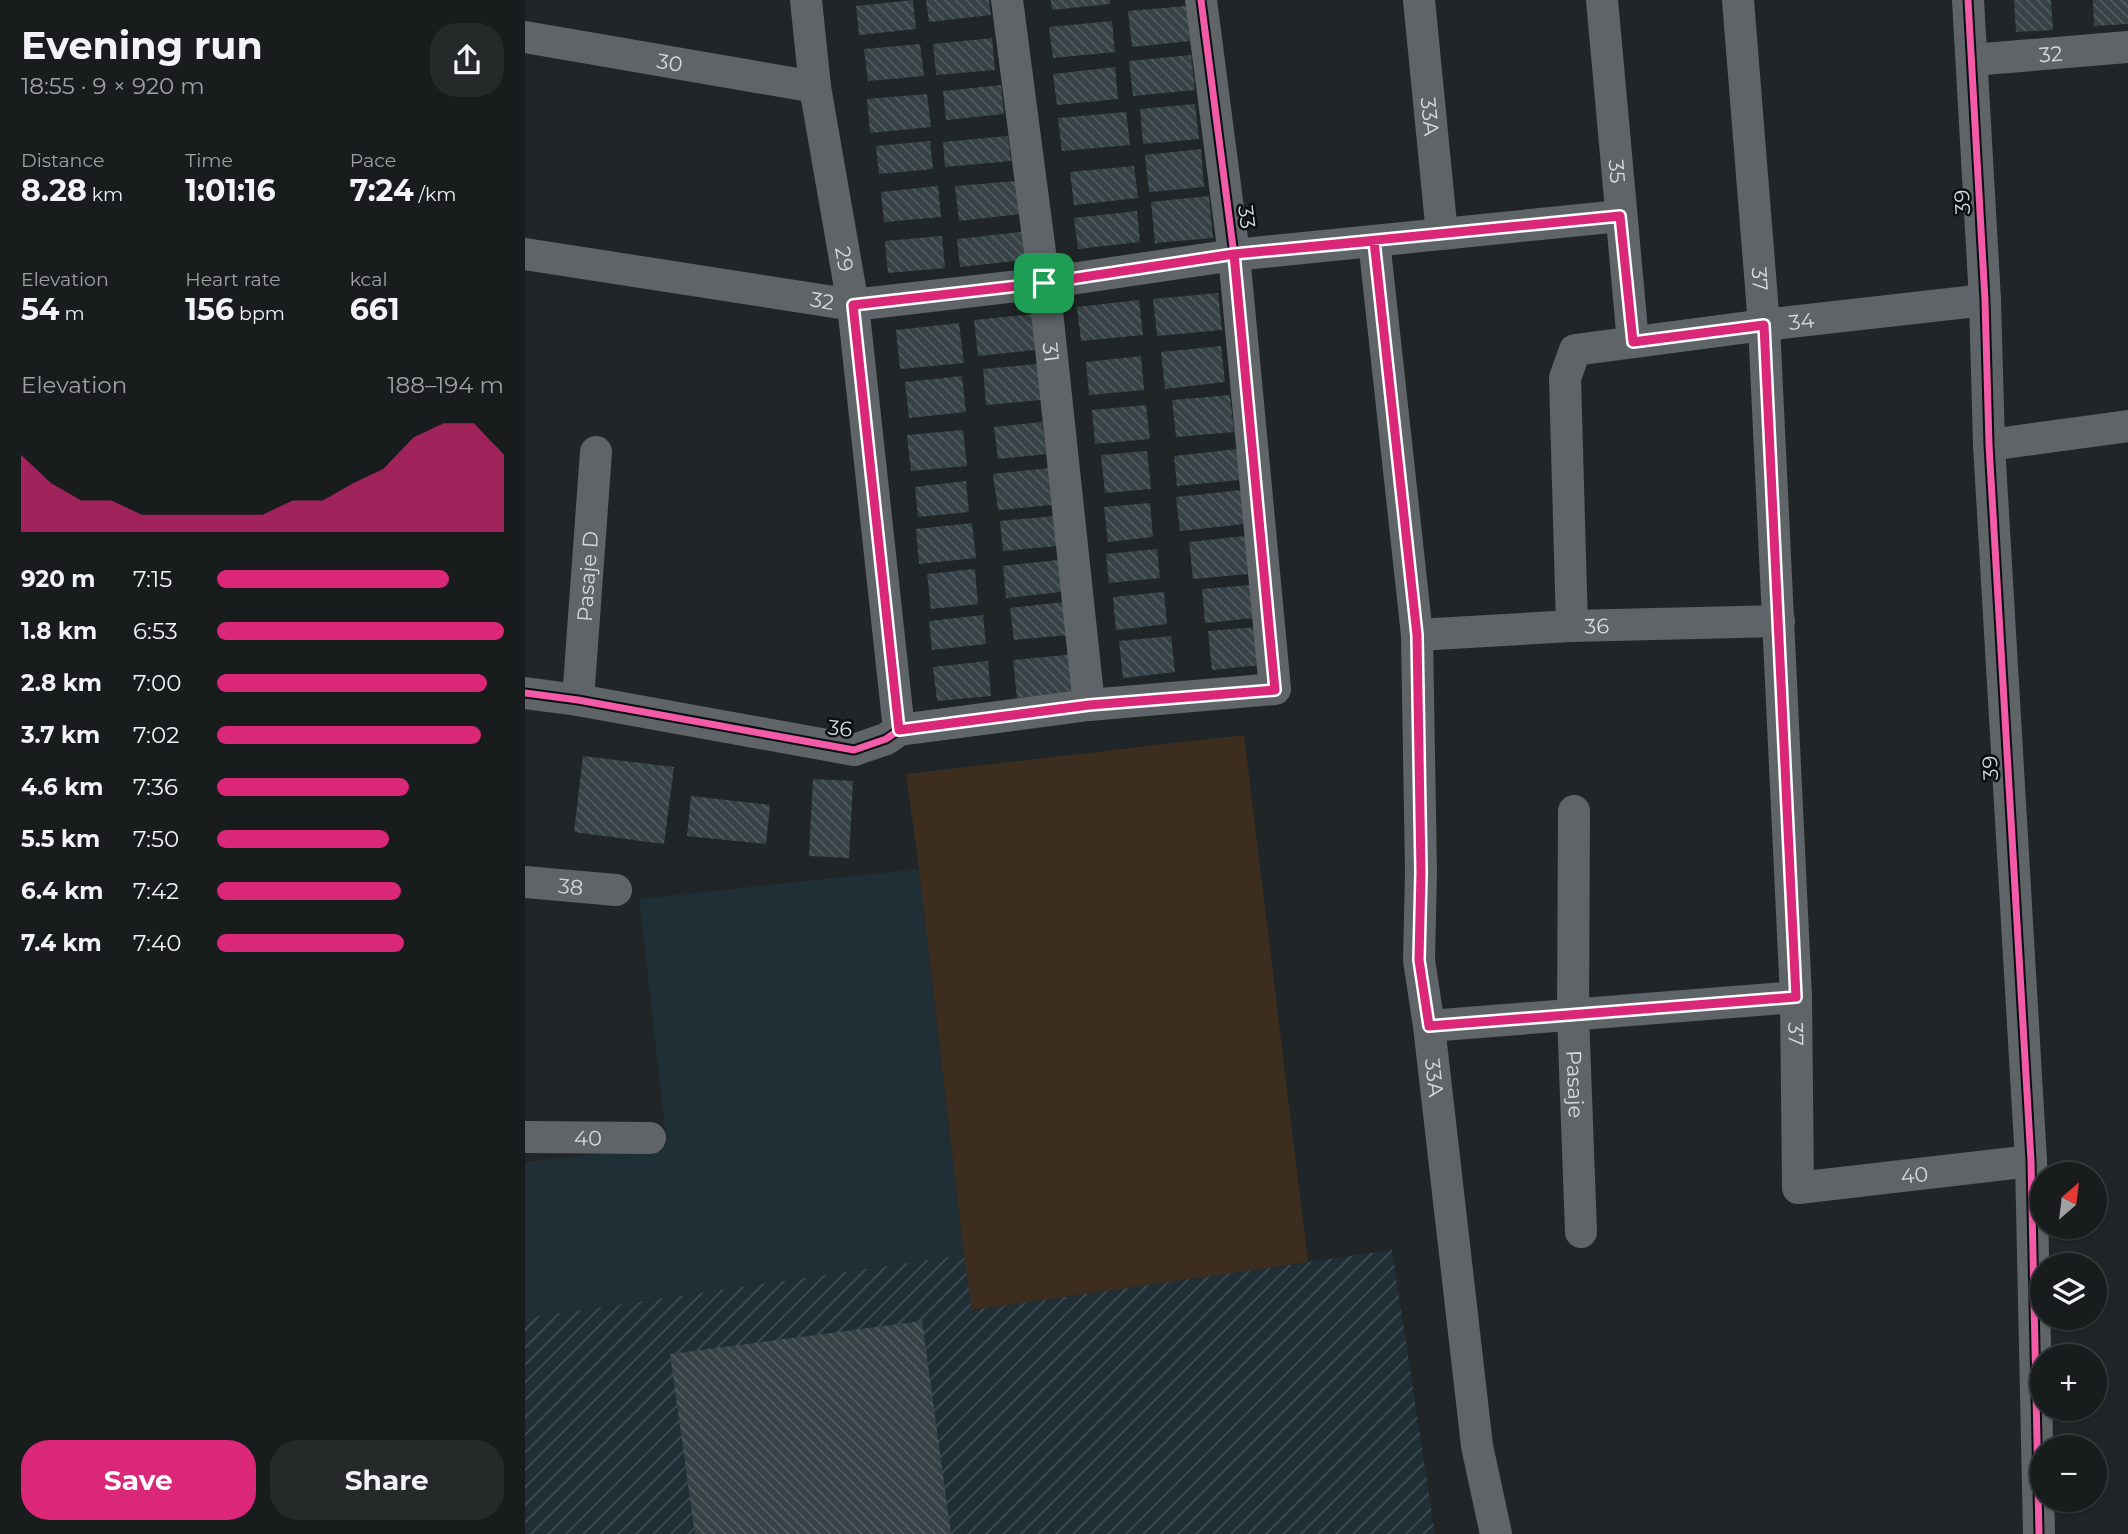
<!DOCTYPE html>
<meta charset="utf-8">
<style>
:root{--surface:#181c1d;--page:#25292a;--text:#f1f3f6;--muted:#9fa1a4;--line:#363a3b;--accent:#db2777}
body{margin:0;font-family:Montserrat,sans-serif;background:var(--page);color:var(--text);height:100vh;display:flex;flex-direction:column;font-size:26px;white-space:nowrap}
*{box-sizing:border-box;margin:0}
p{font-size:23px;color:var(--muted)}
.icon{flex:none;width:38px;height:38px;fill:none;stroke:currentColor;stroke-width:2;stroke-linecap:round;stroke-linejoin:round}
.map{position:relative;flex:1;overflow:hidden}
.side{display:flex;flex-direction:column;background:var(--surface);width:525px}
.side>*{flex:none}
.needle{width:46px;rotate:28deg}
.tools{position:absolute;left:1505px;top:1162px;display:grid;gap:14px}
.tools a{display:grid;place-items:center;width:77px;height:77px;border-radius:50%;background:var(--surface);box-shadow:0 2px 5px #0004,0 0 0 2px var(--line);font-size:35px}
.pin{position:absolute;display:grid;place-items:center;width:60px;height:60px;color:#fff;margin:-30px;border-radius:14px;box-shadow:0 4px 10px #0006}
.round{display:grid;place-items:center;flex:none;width:74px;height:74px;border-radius:28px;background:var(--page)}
.summary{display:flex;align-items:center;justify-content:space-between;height:119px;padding:0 21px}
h1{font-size:38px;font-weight:700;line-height:52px}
.figures{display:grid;grid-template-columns:repeat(3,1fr);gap:10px;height:119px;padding:7px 21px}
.figures div{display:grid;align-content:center}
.figures b{font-size:30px;font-weight:700}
.figures small{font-size:19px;font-weight:400}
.figures p{font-size:19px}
.chart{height:196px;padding:14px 21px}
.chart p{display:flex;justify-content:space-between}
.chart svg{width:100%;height:126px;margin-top:7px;fill:var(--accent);opacity:.7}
.primary-button{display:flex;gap:14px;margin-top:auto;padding:14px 21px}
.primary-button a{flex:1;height:80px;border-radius:28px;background:var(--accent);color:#fff;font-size:28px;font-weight:700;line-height:80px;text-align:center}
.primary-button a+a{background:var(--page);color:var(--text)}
ul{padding:0 21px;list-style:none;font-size:23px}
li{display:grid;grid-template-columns:112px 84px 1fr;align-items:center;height:52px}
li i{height:18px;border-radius:9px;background:var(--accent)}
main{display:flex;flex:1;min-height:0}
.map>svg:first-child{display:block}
.built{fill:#202f36}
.industrial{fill:url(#industrial-furrows)}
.pitch{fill:#3d2d1f}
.building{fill:url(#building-back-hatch)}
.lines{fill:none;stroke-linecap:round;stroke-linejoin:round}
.minor{stroke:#5e6467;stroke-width:32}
.cycleway-casing{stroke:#0a0e10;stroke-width:11}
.cycleway{stroke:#f35aa7;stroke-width:7}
.route-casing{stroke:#fff;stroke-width:14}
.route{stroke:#db2777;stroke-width:9}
.labels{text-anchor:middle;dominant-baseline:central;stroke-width:5;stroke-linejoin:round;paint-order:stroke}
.street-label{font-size:21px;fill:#d5dadd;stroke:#0a0e10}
</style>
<main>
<section class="side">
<div class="summary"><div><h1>Evening run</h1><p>18:55 · 9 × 920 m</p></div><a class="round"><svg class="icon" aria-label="share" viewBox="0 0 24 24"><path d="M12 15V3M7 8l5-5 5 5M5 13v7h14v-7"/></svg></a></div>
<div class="figures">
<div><p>Distance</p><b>8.28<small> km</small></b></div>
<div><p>Time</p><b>1:01:16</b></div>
<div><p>Pace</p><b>7:24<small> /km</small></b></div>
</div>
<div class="figures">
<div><p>Elevation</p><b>54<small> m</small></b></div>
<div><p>Heart rate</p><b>156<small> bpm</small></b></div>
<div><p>kcal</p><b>661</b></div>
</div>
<div class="chart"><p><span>Elevation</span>188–194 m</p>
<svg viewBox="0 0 160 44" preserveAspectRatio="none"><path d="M0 44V17L10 27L20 33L30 33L40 38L50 38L60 38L70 38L80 38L90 33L100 33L110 27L120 22L130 11L140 6L150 6L160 17V44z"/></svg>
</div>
<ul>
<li><b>920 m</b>7:15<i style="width:81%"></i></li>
<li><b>1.8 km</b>6:53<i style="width:100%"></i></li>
<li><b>2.8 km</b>7:00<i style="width:94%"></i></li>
<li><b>3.7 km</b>7:02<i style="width:92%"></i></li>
<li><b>4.6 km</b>7:36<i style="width:67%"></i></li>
<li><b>5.5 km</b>7:50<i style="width:60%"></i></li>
<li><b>6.4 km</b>7:42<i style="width:64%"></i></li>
<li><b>7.4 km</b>7:40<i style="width:65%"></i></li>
</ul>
<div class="primary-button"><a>Save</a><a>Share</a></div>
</section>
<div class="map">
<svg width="1603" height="1534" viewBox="0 0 1603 1534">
<defs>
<pattern id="industrial-furrows" width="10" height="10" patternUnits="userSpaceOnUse" patternTransform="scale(1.75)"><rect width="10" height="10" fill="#202f36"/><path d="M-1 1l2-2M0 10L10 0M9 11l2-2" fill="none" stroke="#404d53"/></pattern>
<pattern id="building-back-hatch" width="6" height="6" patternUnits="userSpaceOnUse" patternTransform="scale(1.75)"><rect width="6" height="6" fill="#374247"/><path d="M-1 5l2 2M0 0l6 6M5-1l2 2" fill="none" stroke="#535d61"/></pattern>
</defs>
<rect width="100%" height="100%" fill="#202527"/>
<path class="built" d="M394 869 439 1255 0 1318V1162L142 1146 114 899Z"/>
<path class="industrial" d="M867 1250 910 1534H0V1318L439 1255 448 1310Z"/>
<path class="pitch" d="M719 735 783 1262 447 1310 439 1255 394 869 381 774Z"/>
<path class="building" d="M388 0 391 29 334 35 331 6Z
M401 0H464L466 15 404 22Z
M526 0H585V4L527 10Z
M1489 0H1526L1528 30 1491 32Z
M1568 0H1603V24L1569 26Z
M661 6 665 41 607 47 603 11Z
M587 21 590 52 528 58 524 27Z
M467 38 470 70 411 75 408 44Z
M395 44 399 76 343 81 339 49Z
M666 55 670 90 608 96 604 61Z
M590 67 593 99 532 105 528 74Z
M476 85 479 114 421 120 418 91Z
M402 94 406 127 345 133 342 99Z
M670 104 674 139 618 144 615 109Z
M601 112 605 145 537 151 533 118Z
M483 136 486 161 420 167 418 142Z
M405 141 408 169 354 174 351 146Z
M676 149 679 187 624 192 620 155Z
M609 166 613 198 549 205 545 172Z
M492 181 495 214 434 221 430 186Z
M413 186 416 217 359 222 356 192Z
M684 196 688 238 630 243 626 202Z
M612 211 615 242 553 249 549 218Z
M496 232 500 260 435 267 432 239Z
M417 236 420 268 363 273 360 241Z
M693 293 697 330 632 336 628 299Z
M614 300 618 335 556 341 552 307Z
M507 314 511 350 453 356 449 320Z
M434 323 439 363 375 369 371 330Z
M696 346 700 382 640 389 636 352Z
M616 356 619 390 564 395 561 362Z
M512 364 516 400 461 405 458 369Z
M437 376 441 412 384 418 380 382Z
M705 395 709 432 651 437 647 400Z
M621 405 625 439 570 444 567 410Z
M517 422 521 454 473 459 469 427Z
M438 430 442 466 386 471 382 435Z
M712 449 715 480 652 486 649 456Z
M622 451 626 489 580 493 576 455Z
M523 468 527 505 473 510 468 474Z
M441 481 444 512 393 517 390 487Z
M717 490 720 524 655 531 651 497Z
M625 503 628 537 583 542 579 507Z
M530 516 533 546 478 551 475 521Z
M447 523 451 558 394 564 391 529Z
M720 536 724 574 668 579 664 542Z
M632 549 635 578 584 583 581 554Z
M533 560 536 592 481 598 478 566Z
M450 569 453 604 406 609 402 574Z
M726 585 729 618 680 623 677 589Z
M639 592 642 624 591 630 588 597Z
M539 602 543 635 489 640 485 608Z
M458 615 461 644 407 650 404 621Z
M733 627 737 665 687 670 683 631Z
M646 636 650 672 598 678 594 641Z
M550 654 554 692 492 698 488 660Z
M463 661 466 696 412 701 408 667Z
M58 756 149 767 139 844 49 832Z
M288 779 328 781 324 858 284 856Z
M166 796 245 805 241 844 162 836Z
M397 1321 426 1534H170L145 1354Z"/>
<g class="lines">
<g class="minor">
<path id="s1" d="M281 0 290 87 328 305 374 730"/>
<path id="s2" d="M482 0 519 283 564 705"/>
<path id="s3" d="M894 0 917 234"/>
<path id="s4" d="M1077 0 1108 342"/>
<path id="s5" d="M1213 0 1239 325 1271 997 1273 1188 1506 1161"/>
<path d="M1443 0 1460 300 1464 445 1506 1161 1514 1534"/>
<path id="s6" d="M0 37 290 87"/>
<path id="s7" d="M1447 60 1603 47"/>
<path id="s8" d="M849 241 892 635 896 872 894 960 904 1026 952 1446 971 1534"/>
<path id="s9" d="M0 254 328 305 519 283 709 255 1095 216"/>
<path d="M1464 445 1603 426"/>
<path id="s10" d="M1047 626 1040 378 1050 350 1239 325 1460 300"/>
<path id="s11" d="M892 635 1047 626 1254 621"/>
<path d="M0 693 53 700 329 750 361 739 374 730 564 705 750 689 709 255 676 0"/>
<path id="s12" d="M53 700 71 452"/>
<path id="s13" d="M1049 811 1048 1014 1056 1232"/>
<path id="s14" d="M0 882 91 890"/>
<path d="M904 1026 1271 997"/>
<path id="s15" d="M0 1137 125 1138"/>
</g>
<g class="cycleway-casing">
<path id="cycleway" d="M1443 0 1460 300 1464 445 1506 1161 1514 1534
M0 693 53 700 329 750 361 739 374 730 564 705 750 689 709 255 676 0"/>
</g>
<use href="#cycleway" class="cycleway"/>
</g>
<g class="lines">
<g class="route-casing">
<path id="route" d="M519 283 328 305 374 730 564 705 750 690 709 254 849 241 892 635 896 872 894 960 904 1026 1271 997 1239 325 1108 342 1095 216 709 254 519 283"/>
</g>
<use href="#route" class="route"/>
</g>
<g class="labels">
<g class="street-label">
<text stroke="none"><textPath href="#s7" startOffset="79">32</textPath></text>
<text stroke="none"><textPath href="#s6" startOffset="147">30</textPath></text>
<text stroke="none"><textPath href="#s3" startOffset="117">33A</textPath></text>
<text stroke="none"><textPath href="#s4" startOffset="172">35</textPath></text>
<text transform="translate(1437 202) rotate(-93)">39</text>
<text transform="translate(722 217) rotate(83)">33</text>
<text stroke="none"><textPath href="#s1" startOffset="262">29</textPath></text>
<text stroke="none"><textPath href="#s5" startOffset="280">37</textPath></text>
<text stroke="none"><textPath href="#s9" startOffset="301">32</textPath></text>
<text stroke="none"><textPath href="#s10" startOffset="506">34</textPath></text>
<text stroke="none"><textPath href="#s2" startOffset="355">31</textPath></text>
<text stroke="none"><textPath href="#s12" startOffset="124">Pasaje D</textPath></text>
<text stroke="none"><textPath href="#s11" startOffset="180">36</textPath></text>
<text transform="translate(315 728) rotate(6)">36</text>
<text transform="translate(1465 768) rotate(-93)">39</text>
<text stroke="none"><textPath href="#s14" startOffset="46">38</textPath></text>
<text stroke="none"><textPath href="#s5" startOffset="1036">37</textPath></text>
<text stroke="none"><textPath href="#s8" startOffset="840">33A</textPath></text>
<text stroke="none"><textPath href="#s13" startOffset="273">Pasaje</textPath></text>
<text stroke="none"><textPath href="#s15" startOffset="63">40</textPath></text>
<text stroke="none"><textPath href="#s5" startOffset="1307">40</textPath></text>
</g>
</g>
</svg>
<div class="tools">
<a><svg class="needle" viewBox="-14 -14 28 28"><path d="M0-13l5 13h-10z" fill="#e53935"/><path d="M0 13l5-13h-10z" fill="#9fa1a4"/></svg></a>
<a><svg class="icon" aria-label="layers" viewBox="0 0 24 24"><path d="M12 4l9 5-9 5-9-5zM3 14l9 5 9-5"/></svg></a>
<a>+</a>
<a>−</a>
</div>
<div class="pin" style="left:519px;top:283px;background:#1e9e55"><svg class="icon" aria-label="arrive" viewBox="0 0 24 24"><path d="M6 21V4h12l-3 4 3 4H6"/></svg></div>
</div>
</main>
